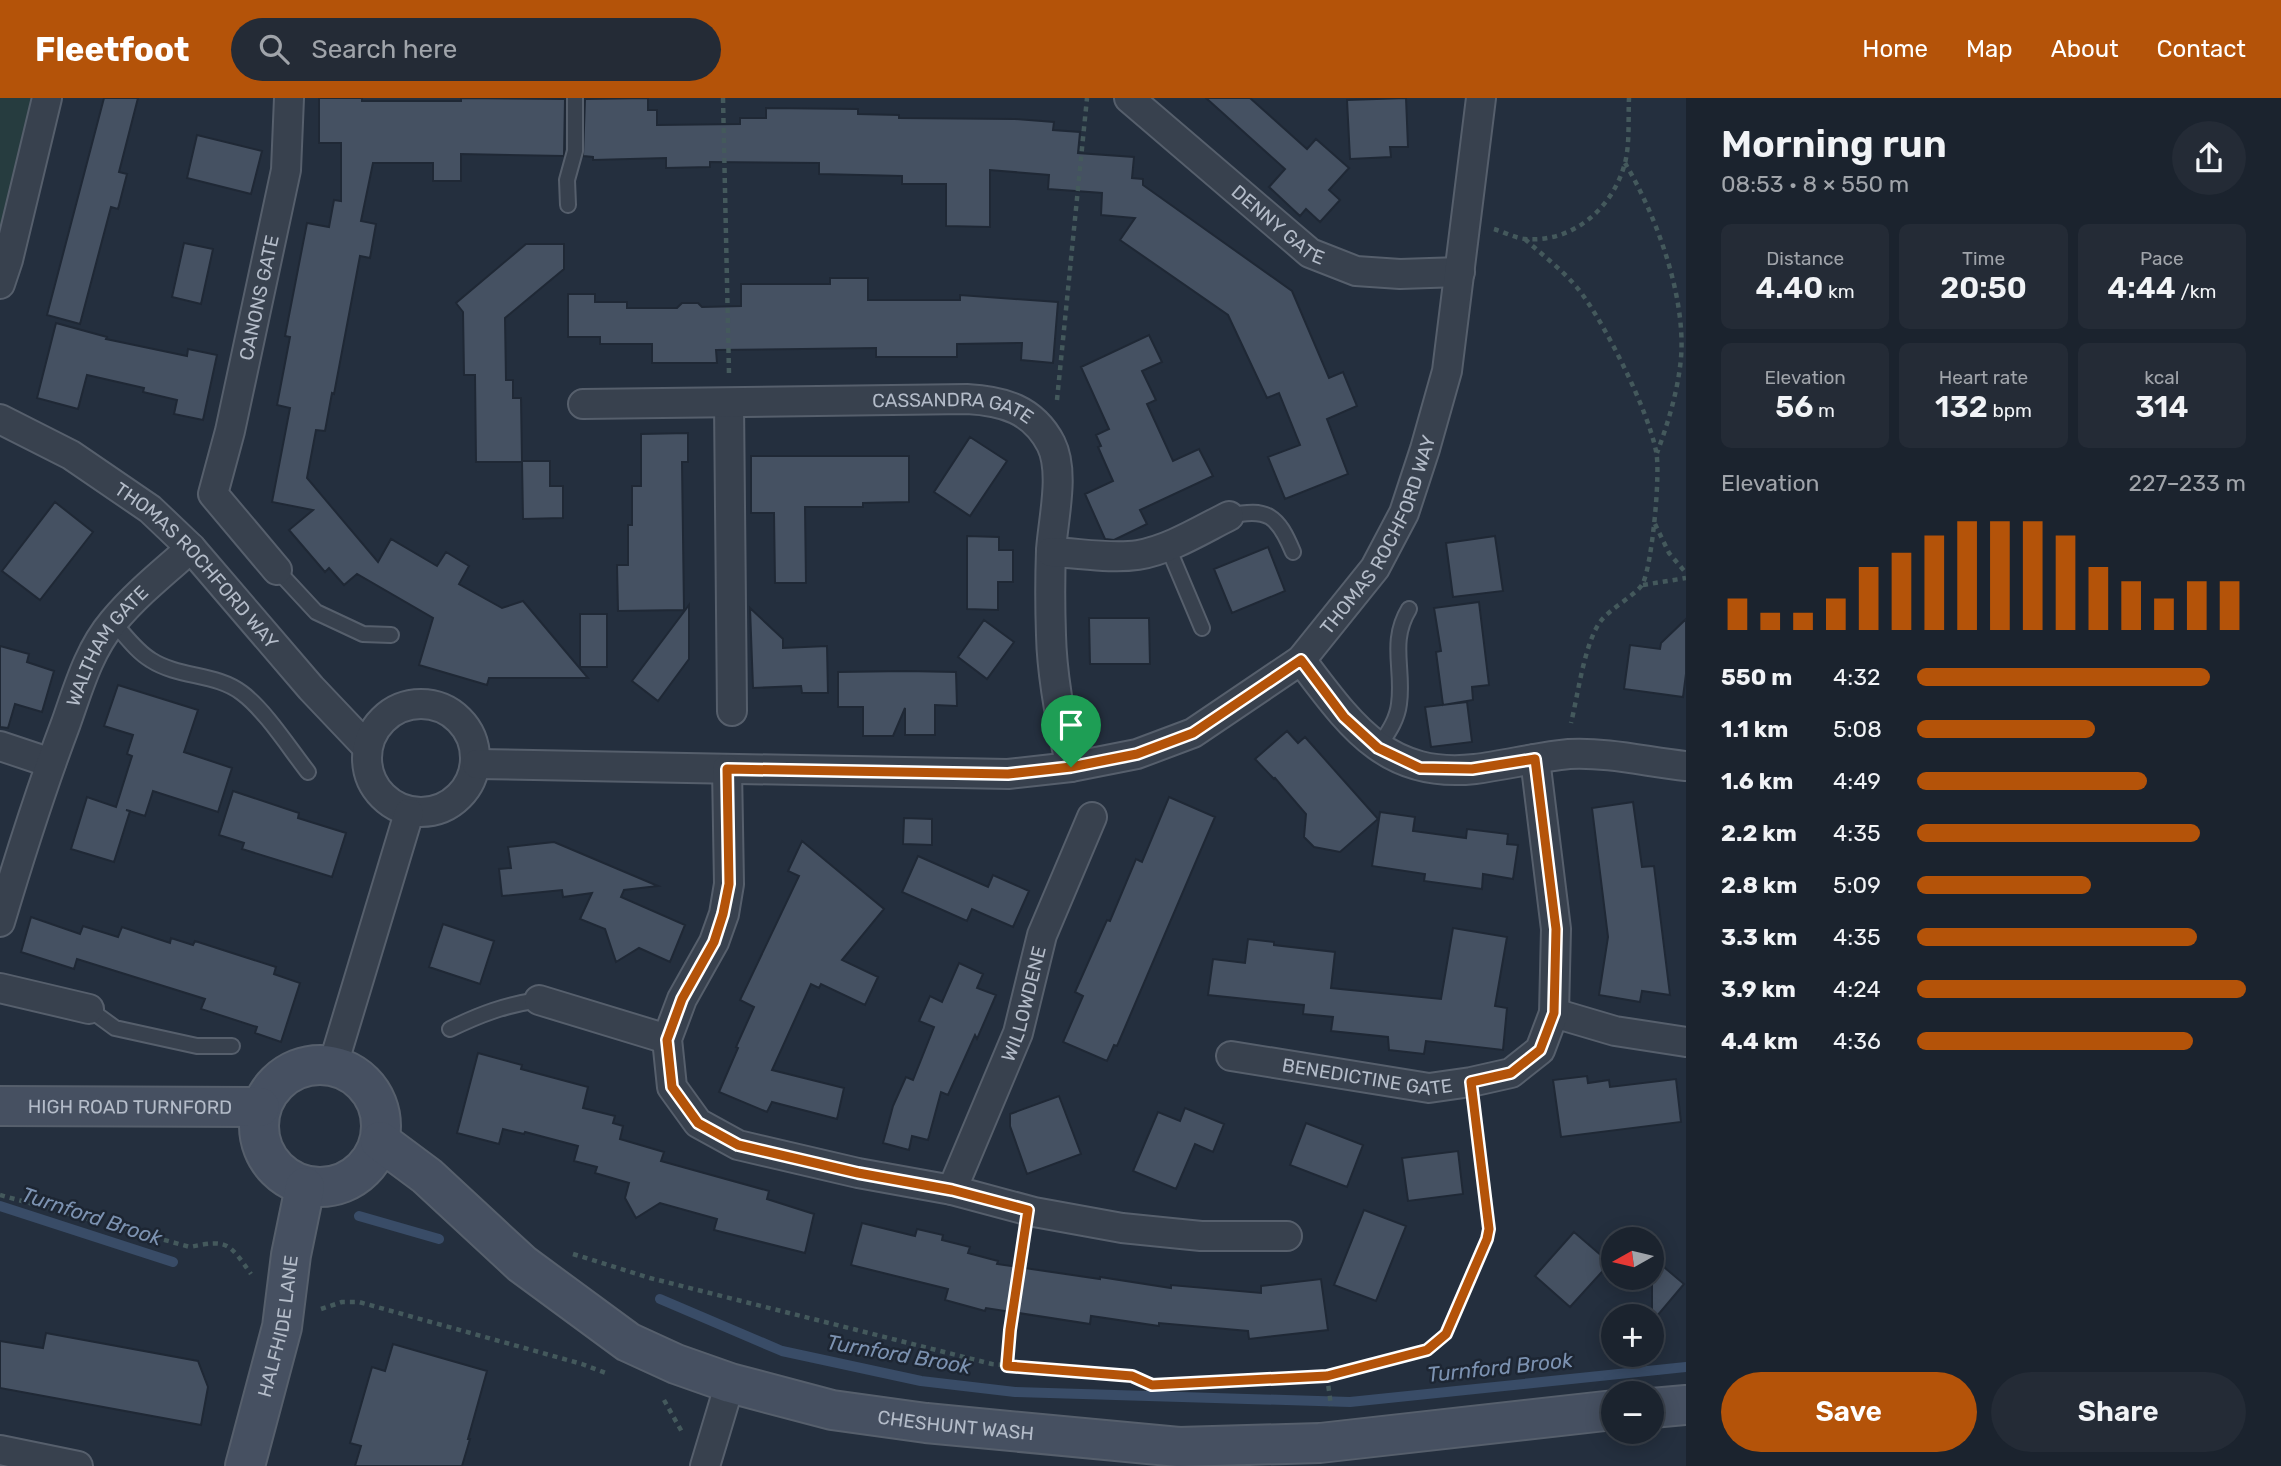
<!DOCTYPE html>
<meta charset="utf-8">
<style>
:root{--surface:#1b232e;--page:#242b36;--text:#f1f3f6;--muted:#a0a4aa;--line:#39404a;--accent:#b45309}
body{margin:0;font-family:Rubik,sans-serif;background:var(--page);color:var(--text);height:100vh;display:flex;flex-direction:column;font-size:26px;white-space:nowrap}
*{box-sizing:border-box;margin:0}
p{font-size:23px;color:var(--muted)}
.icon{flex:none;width:38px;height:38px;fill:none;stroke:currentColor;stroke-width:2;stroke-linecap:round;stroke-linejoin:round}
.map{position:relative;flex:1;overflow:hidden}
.sheet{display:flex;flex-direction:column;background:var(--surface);width:595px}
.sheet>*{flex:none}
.needle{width:46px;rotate:262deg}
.controls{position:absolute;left:1601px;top:1129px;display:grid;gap:14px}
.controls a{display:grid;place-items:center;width:63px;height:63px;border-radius:50%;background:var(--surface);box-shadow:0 4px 18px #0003,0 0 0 2px var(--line);font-size:35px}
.pin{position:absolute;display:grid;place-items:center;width:60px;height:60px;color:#fff;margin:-72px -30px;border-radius:50% 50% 50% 0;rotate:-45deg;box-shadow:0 0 7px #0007}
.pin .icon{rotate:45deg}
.round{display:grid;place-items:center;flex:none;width:74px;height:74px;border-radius:37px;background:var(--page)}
.overview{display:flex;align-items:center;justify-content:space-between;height:119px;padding:0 35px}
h1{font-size:38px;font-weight:600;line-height:52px}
.stats{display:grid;grid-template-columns:repeat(3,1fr);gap:10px;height:119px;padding:7px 35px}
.stats div{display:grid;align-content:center;border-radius:10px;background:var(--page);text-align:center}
.stats b{font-size:30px;font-weight:600}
.stats small{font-size:19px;font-weight:400}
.stats p{font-size:19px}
.chart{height:196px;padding:14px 35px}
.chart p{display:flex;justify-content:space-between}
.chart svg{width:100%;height:126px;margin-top:7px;stroke:var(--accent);stroke-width:6}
.action{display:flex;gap:14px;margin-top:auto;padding:14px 35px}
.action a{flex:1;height:80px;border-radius:42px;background:var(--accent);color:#fff;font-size:28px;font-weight:600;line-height:80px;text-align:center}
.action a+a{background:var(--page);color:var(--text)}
ul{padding:0 35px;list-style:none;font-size:23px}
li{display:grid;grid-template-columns:112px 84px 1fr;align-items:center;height:52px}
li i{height:18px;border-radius:9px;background:var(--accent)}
header{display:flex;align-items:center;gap:42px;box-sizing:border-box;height:98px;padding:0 35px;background:var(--accent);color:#fff}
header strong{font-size:33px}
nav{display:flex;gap:38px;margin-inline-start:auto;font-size:24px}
.search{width:490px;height:63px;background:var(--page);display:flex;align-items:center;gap:18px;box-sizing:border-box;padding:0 24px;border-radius:38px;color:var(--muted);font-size:26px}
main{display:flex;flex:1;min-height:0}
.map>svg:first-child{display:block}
.green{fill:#263c3f}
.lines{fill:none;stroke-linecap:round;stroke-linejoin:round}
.stream{stroke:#394c67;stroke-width:10}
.building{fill:#455162;stroke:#1f2835;stroke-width:2}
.lane-casing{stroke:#565f6c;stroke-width:18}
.street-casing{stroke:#565f6c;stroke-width:32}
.secondary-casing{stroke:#565f6c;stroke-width:42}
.path{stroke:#44595c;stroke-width:4.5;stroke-dasharray:5 5;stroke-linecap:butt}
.lane{stroke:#38414e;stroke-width:14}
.street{stroke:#38414e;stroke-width:28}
.secondary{stroke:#465061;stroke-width:38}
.route-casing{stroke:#fff;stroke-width:14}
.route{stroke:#b45309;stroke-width:9}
.labels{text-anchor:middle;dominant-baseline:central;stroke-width:5;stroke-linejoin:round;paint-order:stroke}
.street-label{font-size:19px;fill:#b4bcc9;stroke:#1d2633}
.water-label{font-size:21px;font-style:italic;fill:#7c92b1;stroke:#1d2633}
</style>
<header>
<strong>Fleetfoot</strong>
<div class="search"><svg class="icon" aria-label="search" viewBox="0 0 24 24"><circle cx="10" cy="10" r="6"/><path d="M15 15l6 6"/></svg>Search here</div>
<nav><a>Home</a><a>Map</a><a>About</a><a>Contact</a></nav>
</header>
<main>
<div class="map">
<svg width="1686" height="1368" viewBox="0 0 1686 1368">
<rect width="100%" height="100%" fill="#242f3e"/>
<path class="green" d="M0 0H33L0 135Z"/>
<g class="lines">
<path class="stream" d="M0 1108 173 1164
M359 1118 439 1141
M660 1201 782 1253 921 1283 1015 1294 1350 1304 1686 1269"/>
</g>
<path class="building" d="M104 0H138L119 74 127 76 118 111 111 109 80 226 47 217Z
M319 0H362V3H461V0L565 1 564 58 461 56V83H433V65H373L361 123 376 126 370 160 360 158 334 296 332 295 325 333 316 332 307 380 378 464 391 441 437 468 446 454 469 468 459 486 502 510 523 503 588 580H489L487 587 419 567 433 520 357 476 344 487 329 470 325 474 289 432 313 412 272 404 290 310 277 307 290 239 285 238 307 125 329 129 334 102 341 103V45H319Z
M648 0V12H657V27L740 26V20H766V10L858 11V16L899 17V20L1015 21 1054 24 1053 32 1080 34 1078 55 1134 59 1132 80 1143 81V87L1292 193 1329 280 1343 274 1357 308 1327 321 1348 376 1285 401 1268 359 1300 347 1279 295 1267 300 1228 217 1120 142 1135 120 1101 117 1102 95 1048 91 1049 77 990 72V129L946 128V86H902V78L819 76V65L710 64V69L666 70V60L593 62V59L583 58 585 1Z
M1206 0H1250L1307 51 1316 41 1349 70 1329 92 1340 102 1320 124 1306 111 1300 118 1269 89 1285 71Z
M1406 0 1408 49H1390L1391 59 1350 61 1347 2Z
M197 37 262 53 251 96 187 80Z
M184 145 213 151 201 206 172 199Z
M526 146H564V171L505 220 506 282H513V300H521L522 363H550V388H563V420L523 421 522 364H476L475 277H464L463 214 456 205Z
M830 180H868V202H960V197L1058 204 1053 265 1021 262 1022 245 957 246V259H876V250L803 251 716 252 717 265H652V246H600V239H568V196H595V204H627V210H677L682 205H698L702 209 741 208V186H830Z
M56 225 107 239 106 241 187 258 188 251 217 257 203 322 174 316 177 302 143 294 144 290 87 277 78 311 37 300Z
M1149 237 1162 264 1142 273 1156 302 1147 306 1173 363 1199 351 1213 378 1140 412 1147 426 1114 442 1105 441 1085 396 1113 383 1098 349 1101 348 1096 337 1109 331 1081 269Z
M688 335V364H682L684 512 618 513 617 467H628V427H632V388H641V336Z
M970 339 1007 363 970 418 934 394Z
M751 358H909V404L863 405V409H805L806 485H775L774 415H751Z
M55 404 93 434 40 502 2 473Z
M967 438 999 439V452H1013V484H998V512L967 511Z
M1495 438 1503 493 1453 499 1446 445Z
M1268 449 1285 493 1232 515 1214 471Z
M1479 504 1489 587 1472 589 1473 602 1443 607 1436 554 1441 553 1434 510Z
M689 507V561L658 603 632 583Z
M750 510 783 541V550L827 548 828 595H802L801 588 753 590Z
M580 516H607V569H580Z
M1089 520H1149L1150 566H1090Z
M1686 521V576L1683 599 1624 591 1630 547 1660 551 1661 545Z
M984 522 1014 544 987 581 958 559Z
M0 548 29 556 27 564 54 573 42 614 15 606 8 630 0 629Z
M906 573 956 574 957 608 935 607V637H905V610L893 638H863V609H838V574Z
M118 587 198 612 184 654 232 670 218 714 153 693 145 718 126 712 130 713 114 764 71 751 87 699 116 709 132 658 127 656 133 637 104 628Z
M1467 604 1472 644 1431 649 1425 609Z
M1287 633 1298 645 1305 639 1378 721 1340 754 1314 749 1304 739 1306 716 1275 680 1274 681 1255 661Z
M233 693 299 715 298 720 346 735 332 779 242 751 244 745 219 737Z
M1169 699 1215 719 1117 948 1114 947 1107 963 1063 944 1083 898 1075 894 1107 822 1110 823 1136 761 1142 764Z
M1633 704 1642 769 1654 768 1670 897 1642 893 1640 904 1599 897 1608 839 1592 710Z
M1380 714 1415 719 1413 733 1466 740 1467 731 1508 736 1507 746 1518 747 1513 781 1483 776 1482 791 1424 783 1425 776 1372 768Z
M904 720 932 721V747L903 746Z
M802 743 884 811 842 862 878 879 865 907 821 886 819 890 811 886 772 972 844 990 837 1021 772 1004 767 1014 719 994 738 950 736 949 754 909 740 902 799 778 788 773Z
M554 744 658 788 624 792 621 799 685 827 670 864 639 850 616 864 605 831 580 821 592 795 563 799 562 792 502 798 499 771 511 770 508 749Z
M918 758 988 789 993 777 1029 793 1013 829 972 811 967 823 902 794Z
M31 819 80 836 83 828 118 839 122 829 170 845 171 840 193 847 195 843 276 869 274 876 300 885 281 944 255 935 257 929 201 911 205 901 77 861 74 871 21 854Z
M443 826 494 843 480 886 429 869Z
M1453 830 1507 839 1495 908 1507 910 1503 952 1426 943 1424 956 1389 952 1388 939 1331 933 1333 919 1303 916 1304 907 1208 897 1213 861 1245 865 1248 841 1274 844V847L1335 854 1331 890 1441 901Z
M959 865 983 876 977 890 996 897 977 941 975 937 948 997 941 994 928 1042 912 1038 909 1052 883 1045 893 1008 906 979 913 982 934 929 919 923 930 898 942 904Z
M478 955 522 967 521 971 588 989 583 1010 615 1018 613 1025 623 1028 620 1041 664 1054 661 1063 769 1093 767 1101 814 1116 805 1155 714 1132 717 1121 660 1105 636 1120 625 1100 629 1085 595 1075 597 1069 574 1063 578 1048 525 1034 524 1036 503 1031 499 1046 457 1035Z
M1587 978 1588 985 1609 982 1610 989 1676 981 1681 1024 1561 1039 1553 982Z
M1059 998 1081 1056 1027 1076 1010 1028V1016Z
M1185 1010 1224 1026 1213 1054 1195 1046 1176 1091 1133 1073 1158 1014 1180 1023Z
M1306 1025 1363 1047 1347 1089 1290 1067Z
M1458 1053 1463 1096 1408 1103 1402 1060Z
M1364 1112 1406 1128 1376 1203 1334 1187Z
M862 1125 915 1138 917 1131 943 1137 942 1142 970 1149 968 1155 998 1163 997 1166 1100 1181V1179L1171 1190V1187L1261 1195V1188L1321 1181 1328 1232 1249 1241 1248 1233 1159 1225V1228L1091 1218 1090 1226 986 1210 985 1213 945 1202 948 1191 851 1167Z
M1574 1134 1610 1165 1570 1209 1535 1178Z
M1652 1159 1684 1186 1652 1224Z
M46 1235 198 1263 208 1289 201 1327 0 1290V1243L43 1250Z
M393 1246 487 1273 468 1341H470L462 1368H355L361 1348 350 1345 372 1269 385 1273Z"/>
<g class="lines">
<g class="lane-casing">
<path id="lane" d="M568 107 567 82 575 53V0
M1229 418C1268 409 1278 418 1293 454
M1167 447 1202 530
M277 472 316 514 363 536 391 537
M113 524C125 537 136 553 151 562 179 580 216 575 242 595 265 612 290 651 308 674
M1378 650C1387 636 1397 623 1399 606 1404 571 1389 544 1409 511
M89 911 115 930 197 948H232
M450 931C481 916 505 907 539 902"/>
</g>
<g class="street-casing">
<g id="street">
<path id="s1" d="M1129 0 1310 155 1356 173 1400 176 1460 174"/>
<path d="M0 186 8 162 47 0"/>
<path d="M729 305 732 613"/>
<path id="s2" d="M583 306 967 301C1003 303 1033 311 1051 346 1065 374 1053 422 1051 452 1050 480 1050 509 1051 537 1052 581 1061 626 1071 669"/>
<path id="s3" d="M0 321 71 357 150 411 191 450 311 590 367 649"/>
<path d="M1051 454C1079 455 1110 461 1138 457 1169 452 1201 432 1229 418"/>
<path id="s4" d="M277 472 213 396 230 333 286 72 289 0"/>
<path d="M1301 562C1349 625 1385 681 1475 671 1506 667 1538 659 1569 656 1608 654 1648 664 1686 668"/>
<circle cx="421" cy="660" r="54"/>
<path d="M0 648 51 665"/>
<path id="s5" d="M477 666 1008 676 1071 669 1137 656 1193 635 1301 562 1375 470 1404 415 1425 351 1447 273 1481 0"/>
<path d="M727 671 729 786 724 816 714 844 682 901 667 941 672 989 698 1025 738 1047 858 1075 952 1092 1034 1114 1122 1130 1201 1138H1287"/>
<path id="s6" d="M0 824C20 757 41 691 66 625 78 591 89 552 113 524 136 496 165 473 191 450"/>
<path d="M0 890 89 911"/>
<path d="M539 902 667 941"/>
<path d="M1554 915 1615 933 1686 944"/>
<path id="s7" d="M1231 958 1429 990 1471 984 1511 975 1540 952 1554 915 1556 831 1535 661"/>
<path d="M333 967 409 715"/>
<path id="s8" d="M952 1092 1018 935 1042 837 1092 719"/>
<path d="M0 1352 78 1368"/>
<path d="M705 1368 730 1285"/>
</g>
</g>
<g class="secondary-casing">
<g id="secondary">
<circle cx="320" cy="1028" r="61"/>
<path id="s9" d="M0 1008 260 1009"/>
<path id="s10" d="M380 1043 427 1078 522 1166 628 1244 676 1266 730 1285 832 1312 926 1325 1179 1349 1320 1345 1614 1312"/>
<path d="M1652 1310 1686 1307"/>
<path id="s11" d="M245 1368 282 1229 291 1157 305 1089"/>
</g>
</g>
<path class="path" d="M723 0 729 276
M1625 65C1656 117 1686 198 1681 260 1678 293 1668 325 1657 355
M1494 131C1504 134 1515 140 1525 141 1573 145 1613 110 1625 65 1630 45 1628 21 1629 0
M1525 141C1544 159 1566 174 1582 196 1607 230 1648 312 1656 353 1661 374 1652 466 1643 485 1639 495 1609 511 1600 524 1584 547 1578 597 1571 625
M1057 302 1087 0
M1655 426 1669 455 1686 475
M1643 487 1686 480
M0 1097 190 1149C228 1141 229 1145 251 1176
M573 1156 650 1180 992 1266 1132 1278 1152 1287 1327 1278 1427 1252 1437 1245 1446 1236 1489 1131 1475 1013
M321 1211 342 1204H359L582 1266 606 1275
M1007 1268 1010 1232 1023 1144
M1327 1278 1331 1308
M664 1302 682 1334"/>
<use href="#lane" class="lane"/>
<use href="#street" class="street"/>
<use href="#secondary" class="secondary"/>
</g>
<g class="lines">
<g class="route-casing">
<path id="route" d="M1301 562 1344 619 1378 650 1420 670 1472 671 1535 661 1556 831 1554 915 1540 952 1511 975 1471 984 1489 1131 1487 1141 1446 1236 1427 1252 1327 1278 1152 1287 1132 1278 1007 1268 1010 1232 1028 1112 952 1092 858 1075 738 1047 698 1025 672 989 667 942 682 901 714 844 723 816 729 786 727 671 1008 676 1071 669 1137 656 1193 635Z"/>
</g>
<use href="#route" class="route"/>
</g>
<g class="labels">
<g class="street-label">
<text stroke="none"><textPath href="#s1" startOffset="196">DENNY GATE</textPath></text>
<text stroke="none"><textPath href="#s4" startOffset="301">CANONS GATE</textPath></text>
<text stroke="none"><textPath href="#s2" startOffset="371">CASSANDRA GATE</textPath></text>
<text stroke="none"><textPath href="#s5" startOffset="1001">THOMAS ROCHFORD WAY</textPath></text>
<text stroke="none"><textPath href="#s3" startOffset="248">THOMAS ROCHFORD WAY</textPath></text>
<text stroke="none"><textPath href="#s6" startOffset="298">WALTHAM GATE</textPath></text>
<text stroke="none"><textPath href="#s8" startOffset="200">WILLOWDENE</textPath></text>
<text stroke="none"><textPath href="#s7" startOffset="138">BENEDICTINE GATE</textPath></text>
<text stroke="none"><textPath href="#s9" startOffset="130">HIGH ROAD TURNFORD</textPath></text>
<text stroke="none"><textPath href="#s11" startOffset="144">HALFHIDE LANE</textPath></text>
<text stroke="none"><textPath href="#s10" startOffset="660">CHESHUNT WASH</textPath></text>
</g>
<g class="water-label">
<text transform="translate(92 1118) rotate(18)">Turnford Brook</text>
<text transform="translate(899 1256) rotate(10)">Turnford Brook</text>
<text transform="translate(1500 1269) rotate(-6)">Turnford Brook</text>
</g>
</g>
</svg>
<div class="controls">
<a><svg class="needle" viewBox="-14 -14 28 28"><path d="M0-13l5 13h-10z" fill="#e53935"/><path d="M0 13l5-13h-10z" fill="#a0a4aa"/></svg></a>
<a>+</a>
<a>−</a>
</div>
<div class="pin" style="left:1071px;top:669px;background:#1e9e55"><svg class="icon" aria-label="arrive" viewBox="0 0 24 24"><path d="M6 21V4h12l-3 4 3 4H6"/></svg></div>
</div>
<section class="sheet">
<div class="overview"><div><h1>Morning run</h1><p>08:53 · 8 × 550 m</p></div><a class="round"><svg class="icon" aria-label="share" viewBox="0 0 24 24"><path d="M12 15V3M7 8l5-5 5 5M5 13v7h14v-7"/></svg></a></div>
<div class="stats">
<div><p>Distance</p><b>4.40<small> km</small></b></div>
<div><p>Time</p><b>20:50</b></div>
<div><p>Pace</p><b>4:44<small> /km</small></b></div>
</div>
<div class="stats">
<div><p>Elevation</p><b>56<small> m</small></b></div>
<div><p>Heart rate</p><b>132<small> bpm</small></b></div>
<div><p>kcal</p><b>314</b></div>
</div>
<div class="chart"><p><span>Elevation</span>227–233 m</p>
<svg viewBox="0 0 160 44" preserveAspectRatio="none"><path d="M5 44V33M15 44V38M25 44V38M35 44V33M45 44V22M55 44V17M65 44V11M75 44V6M85 44V6M95 44V6M105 44V11M115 44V22M125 44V27M135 44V33M145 44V27M155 44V27"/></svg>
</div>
<ul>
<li><b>550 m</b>4:32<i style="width:89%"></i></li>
<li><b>1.1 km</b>5:08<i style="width:54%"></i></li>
<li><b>1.6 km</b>4:49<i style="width:70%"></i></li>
<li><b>2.2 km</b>4:35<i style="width:86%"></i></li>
<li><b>2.8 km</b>5:09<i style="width:53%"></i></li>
<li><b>3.3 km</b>4:35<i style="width:85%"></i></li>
<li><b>3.9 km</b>4:24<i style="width:100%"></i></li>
<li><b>4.4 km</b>4:36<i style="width:84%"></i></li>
</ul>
<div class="action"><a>Save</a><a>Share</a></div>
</section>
</main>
